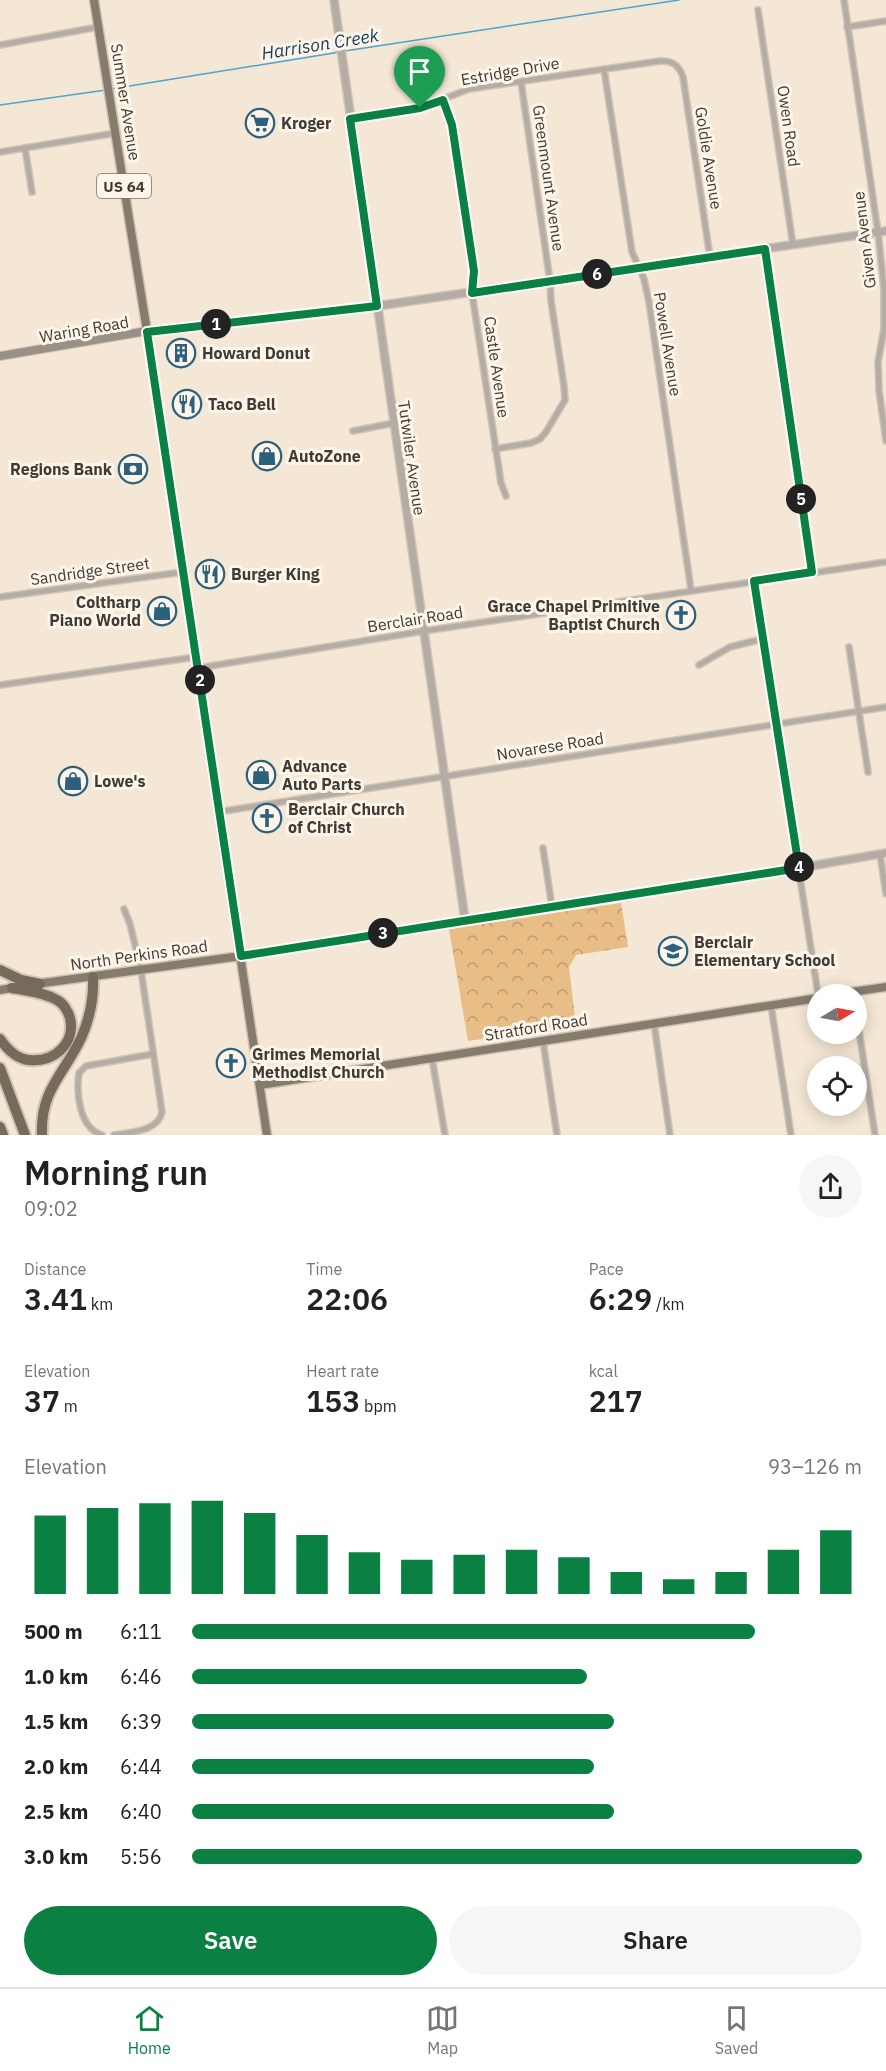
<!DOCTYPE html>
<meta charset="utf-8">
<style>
:root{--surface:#fff;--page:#f6f6f6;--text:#222;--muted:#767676;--line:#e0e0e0;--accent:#0b8043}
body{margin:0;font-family:"IBM Plex Sans",sans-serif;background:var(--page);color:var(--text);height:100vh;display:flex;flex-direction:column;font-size:22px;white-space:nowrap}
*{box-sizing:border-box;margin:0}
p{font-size:20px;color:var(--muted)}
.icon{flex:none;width:33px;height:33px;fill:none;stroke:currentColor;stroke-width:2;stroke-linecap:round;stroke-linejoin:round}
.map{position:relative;height:1135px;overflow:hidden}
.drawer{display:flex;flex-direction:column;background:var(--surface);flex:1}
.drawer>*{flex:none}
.needle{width:39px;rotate:80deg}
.buttons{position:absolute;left:807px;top:984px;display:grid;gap:12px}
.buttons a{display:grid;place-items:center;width:60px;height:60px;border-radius:50%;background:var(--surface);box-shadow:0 3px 15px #0003;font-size:30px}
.pin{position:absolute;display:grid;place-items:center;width:51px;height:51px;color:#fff;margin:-62px -26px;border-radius:50% 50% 50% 0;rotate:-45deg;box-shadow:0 0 6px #0007}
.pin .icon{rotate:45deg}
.km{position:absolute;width:30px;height:30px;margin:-15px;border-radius:50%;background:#222;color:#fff;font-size:16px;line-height:30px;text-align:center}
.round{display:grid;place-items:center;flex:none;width:63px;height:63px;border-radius:32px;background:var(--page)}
.overview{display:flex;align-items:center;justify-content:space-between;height:102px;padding:0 24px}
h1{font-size:33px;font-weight:600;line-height:45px}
.figures{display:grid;grid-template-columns:repeat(3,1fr);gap:9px;height:102px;padding:6px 24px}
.figures div{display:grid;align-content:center}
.figures b{font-size:30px;font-weight:600}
.figures small{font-size:16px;font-weight:400}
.figures p{font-size:16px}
.chart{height:168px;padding:12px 24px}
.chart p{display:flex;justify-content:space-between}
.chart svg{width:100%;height:108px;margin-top:6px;stroke:var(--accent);stroke-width:6}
.cta{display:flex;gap:12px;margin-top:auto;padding:12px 24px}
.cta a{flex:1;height:69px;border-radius:36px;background:var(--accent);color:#fff;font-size:24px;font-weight:600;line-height:69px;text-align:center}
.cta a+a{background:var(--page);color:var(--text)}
ul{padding:0 24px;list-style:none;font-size:20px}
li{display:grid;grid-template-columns:96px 72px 1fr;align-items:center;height:45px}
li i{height:15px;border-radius:8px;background:var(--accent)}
.tab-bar{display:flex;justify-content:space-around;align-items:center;height:84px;border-top:2px solid var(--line);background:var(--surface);font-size:16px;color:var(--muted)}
.tab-bar a{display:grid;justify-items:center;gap:3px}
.tab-bar .active{color:var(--accent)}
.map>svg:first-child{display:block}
.park{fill:url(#park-crowns)}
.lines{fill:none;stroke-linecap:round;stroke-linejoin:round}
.stream{stroke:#4da3d4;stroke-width:1.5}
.minor-casing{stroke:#d1c4b5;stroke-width:8}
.tertiary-casing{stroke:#d1c4b5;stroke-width:10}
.secondary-casing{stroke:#d1c4b5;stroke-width:10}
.primary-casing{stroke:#d1c4b5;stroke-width:11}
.motorway-casing{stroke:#d1c4b5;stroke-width:14}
.minor{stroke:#b3ada6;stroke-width:5}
.tertiary{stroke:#b3ada6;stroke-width:7}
.secondary{stroke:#999086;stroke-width:8}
.primary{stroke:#867c6e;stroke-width:8}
.motorway{stroke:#766a5a;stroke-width:10}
.route-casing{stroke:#fff;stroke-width:12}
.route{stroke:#0b8043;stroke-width:8}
.labels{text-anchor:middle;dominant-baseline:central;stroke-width:6;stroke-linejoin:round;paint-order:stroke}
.shield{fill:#fdf5ea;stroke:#78726a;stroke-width:1.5}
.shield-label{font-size:15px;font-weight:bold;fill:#3f3a33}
.street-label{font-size:16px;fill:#3f3a33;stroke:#fdf5ea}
.poi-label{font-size:16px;font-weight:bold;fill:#3f3a33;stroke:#fdf5ea;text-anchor:start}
.water-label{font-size:18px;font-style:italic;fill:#1b4056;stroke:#fdf5ea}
</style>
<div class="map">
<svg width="886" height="1135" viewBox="0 0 886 1135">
<defs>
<pattern id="park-crowns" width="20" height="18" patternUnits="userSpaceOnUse" patternTransform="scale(1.5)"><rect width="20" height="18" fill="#e8be86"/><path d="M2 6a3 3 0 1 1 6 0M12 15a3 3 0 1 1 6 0" fill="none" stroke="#bd9b6e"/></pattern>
</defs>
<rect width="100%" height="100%" fill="#f5e7d5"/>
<path class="park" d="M621 903 628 947 576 955 569 967 576 1025 468 1041 449 929Z"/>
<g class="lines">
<path class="stream" d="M345 51 679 0
M111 89 340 52
M0 105 106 90"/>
<g class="minor-casing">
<path id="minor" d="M844 0 878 232 884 289V329L878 362 879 390 886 441
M758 10 793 245
M847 27 886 21
M0 45 98 27
M604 69 632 252 644 279 649 302 691 590
M443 100 452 125 474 271 472 293 501 483 506 496
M350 119 420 108 469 89 660 61C672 60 679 65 683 77L710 257
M25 148 32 192
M0 152 116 133
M765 249 812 572
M353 431 394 423
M495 449 531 443 540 439 546 432 565 400 564 386 551 301 550 281 521 82
M754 581 818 994
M0 597 183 572
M849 647 868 772
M699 665 730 647 762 639
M198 668 424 631 886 562
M0 685 196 657
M218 812 886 707
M543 848 552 907
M880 854 886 894
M771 1005 791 1135
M856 1011 875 1135
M654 1023 670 1135
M543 1041 557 1135
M432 1058 445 1135
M102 1135C79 1128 76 1093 79 1073L86 1066 153 1054
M114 1135C130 1132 158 1132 162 1112L141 970 130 924 124 909"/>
</g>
<g class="tertiary-casing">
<path id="tertiary" d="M334 0 465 920
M147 331 377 306 886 231
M241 956 799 868 886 853"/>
</g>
<g class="secondary-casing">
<path id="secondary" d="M0 356 147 331"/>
</g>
<g class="primary-casing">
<path id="primary" d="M94 0 147 331 267 1135
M36 984 241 956
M0 990 17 987
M838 994 886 987
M260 1085 818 998"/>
</g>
<g class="motorway-casing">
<path id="motorway" d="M0 970 21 980 40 984
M0 1039C7 1049 17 1059 29 1060 54 1063 76 1043 70 1018 68 1011 63 1003 57 1000 43 992 27 991 12 988
M0 1068 25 1135
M0 1127 3 1135
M42 1135C40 1089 65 1074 82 1036 90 1017 94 998 93 977"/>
</g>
<use href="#minor" class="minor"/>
<use href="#tertiary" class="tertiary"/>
<use href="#secondary" class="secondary"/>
<use href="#primary" class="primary"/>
<use href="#motorway" class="motorway"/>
</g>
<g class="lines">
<g class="route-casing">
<path id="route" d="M443 100 452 125 474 271 472 293 765 249 812 572 754 581 799 868 241 956 147 332 377 306 350 119 420 108Z"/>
</g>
<use href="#route" class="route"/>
</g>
<defs>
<g id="supermarket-ring" transform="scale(1.5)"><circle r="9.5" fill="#fdf5ea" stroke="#2d607d" stroke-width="1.5"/><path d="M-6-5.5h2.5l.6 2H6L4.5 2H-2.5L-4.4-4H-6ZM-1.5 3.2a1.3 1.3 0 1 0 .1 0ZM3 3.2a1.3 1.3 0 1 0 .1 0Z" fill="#2d607d"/></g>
<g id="building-ring" transform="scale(1.5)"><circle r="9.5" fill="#fdf5ea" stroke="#2d607d" stroke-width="1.5"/><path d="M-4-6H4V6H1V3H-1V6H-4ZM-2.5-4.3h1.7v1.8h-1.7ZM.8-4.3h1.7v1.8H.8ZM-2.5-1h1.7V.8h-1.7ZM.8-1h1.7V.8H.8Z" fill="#2d607d"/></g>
<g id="restaurant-ring" transform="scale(1.5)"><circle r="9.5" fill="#fdf5ea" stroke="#2d607d" stroke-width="1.5"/><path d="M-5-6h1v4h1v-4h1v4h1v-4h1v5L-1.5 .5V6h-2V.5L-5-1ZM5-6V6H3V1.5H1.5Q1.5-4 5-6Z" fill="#2d607d"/></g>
<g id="shop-ring" transform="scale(1.5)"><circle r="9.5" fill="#fdf5ea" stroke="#2d607d" stroke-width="1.5"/><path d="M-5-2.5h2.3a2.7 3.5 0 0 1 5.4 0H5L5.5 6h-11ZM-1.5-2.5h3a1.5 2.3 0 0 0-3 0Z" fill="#2d607d"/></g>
<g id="bank-ring" transform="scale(1.5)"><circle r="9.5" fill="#fdf5ea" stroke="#2d607d" stroke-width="1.5"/><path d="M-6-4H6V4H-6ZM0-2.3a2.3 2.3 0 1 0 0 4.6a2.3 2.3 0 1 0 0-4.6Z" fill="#2d607d"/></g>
<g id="church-ring" transform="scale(1.5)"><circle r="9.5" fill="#fdf5ea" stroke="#2d607d" stroke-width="1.5"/><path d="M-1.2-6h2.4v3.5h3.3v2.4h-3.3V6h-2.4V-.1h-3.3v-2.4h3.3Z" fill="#2d607d"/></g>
<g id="school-ring" transform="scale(1.5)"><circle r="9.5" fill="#fdf5ea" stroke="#2d607d" stroke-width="1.5"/><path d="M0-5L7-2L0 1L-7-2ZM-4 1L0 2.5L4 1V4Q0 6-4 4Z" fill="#2d607d"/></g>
</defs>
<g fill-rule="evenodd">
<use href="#supermarket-ring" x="260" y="123"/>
<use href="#building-ring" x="181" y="353"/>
<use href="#restaurant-ring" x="187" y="404"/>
<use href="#shop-ring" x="267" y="456"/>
<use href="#bank-ring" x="133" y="469"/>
<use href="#restaurant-ring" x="210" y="574"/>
<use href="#shop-ring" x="162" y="611"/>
<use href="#church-ring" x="681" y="615"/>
<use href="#shop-ring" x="261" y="775"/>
<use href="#shop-ring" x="73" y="781"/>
<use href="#church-ring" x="267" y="818"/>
<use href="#school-ring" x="673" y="951"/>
<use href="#church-ring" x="231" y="1063"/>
</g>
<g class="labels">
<rect class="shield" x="97" y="174" width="54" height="24" rx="4.5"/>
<g class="shield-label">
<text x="124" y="186">US 64</text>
</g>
<g class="street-label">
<text transform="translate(510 71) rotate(-10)">Estridge Drive</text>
<text transform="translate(126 102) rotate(81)">Summer Avenue</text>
<text transform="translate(789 126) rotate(82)">Owen Road</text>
<text transform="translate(709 158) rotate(81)">Goldie Avenue</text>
<text transform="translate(549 178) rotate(82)">Greenmount Avenue</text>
<text transform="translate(864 240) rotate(-97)">Given Avenue</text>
<text transform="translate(84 329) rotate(-10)">Waring Road</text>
<text transform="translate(668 344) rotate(81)">Powell Avenue</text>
<text transform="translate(497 367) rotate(82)">Castle Avenue</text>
<text transform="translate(412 458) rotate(82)">Tutwiler Avenue</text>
<text transform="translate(90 571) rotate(-8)">Sandridge Street</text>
<text transform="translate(415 619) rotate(-9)">Berclair Road</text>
<text transform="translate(550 746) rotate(-9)">Novarese Road</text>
<text transform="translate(139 955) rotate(-8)">North Perkins Road</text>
<text transform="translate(536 1027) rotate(-9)">Stratford Road</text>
</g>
<g class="poi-label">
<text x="281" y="123">Kroger</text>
<text x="202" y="353">Howard Donut</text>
<text x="208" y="404">Taco Bell</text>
<text x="288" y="456">AutoZone</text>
<text x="112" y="469" text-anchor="end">Regions Bank</text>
<text x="231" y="574">Burger King</text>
<text x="141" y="602" text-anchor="end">Coltharp<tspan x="141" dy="18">Piano World</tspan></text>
<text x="660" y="606" text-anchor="end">Grace Chapel Primitive<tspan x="660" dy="18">Baptist Church</tspan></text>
<text x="282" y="766">Advance<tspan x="282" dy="18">Auto Parts</tspan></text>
<text x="94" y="781">Lowe's</text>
<text x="288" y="809">Berclair Church<tspan x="288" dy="18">of Christ</tspan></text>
<text x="694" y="942">Berclair<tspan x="694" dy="18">Elementary School</tspan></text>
<text x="252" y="1054">Grimes Memorial<tspan x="252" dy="18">Methodist Church</tspan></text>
</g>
<g class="water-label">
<text transform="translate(320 44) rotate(-9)">Harrison Creek</text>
</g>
</g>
</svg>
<div class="buttons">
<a><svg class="needle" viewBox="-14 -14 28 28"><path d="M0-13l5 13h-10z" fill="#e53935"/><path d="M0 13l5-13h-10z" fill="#767676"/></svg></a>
<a><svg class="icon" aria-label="locate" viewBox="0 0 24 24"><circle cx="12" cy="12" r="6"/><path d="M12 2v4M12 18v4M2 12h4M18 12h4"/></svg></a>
</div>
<div class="pin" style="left:420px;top:108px;background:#1e9e55"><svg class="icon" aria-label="arrive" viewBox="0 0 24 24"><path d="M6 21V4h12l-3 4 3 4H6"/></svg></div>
<b class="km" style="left:216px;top:324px">1</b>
<b class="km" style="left:200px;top:680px">2</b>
<b class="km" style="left:383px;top:933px">3</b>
<b class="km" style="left:799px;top:867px">4</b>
<b class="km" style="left:801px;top:499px">5</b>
<b class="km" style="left:597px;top:274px">6</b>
</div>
<section class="drawer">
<div class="overview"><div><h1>Morning run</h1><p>09:02</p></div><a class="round"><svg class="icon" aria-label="share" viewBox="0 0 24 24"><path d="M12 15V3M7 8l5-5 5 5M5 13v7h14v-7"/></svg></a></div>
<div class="figures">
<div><p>Distance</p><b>3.41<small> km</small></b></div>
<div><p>Time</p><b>22:06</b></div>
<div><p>Pace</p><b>6:29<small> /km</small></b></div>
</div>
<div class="figures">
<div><p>Elevation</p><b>37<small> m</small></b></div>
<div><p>Heart rate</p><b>153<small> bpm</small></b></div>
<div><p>kcal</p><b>217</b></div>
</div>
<div class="chart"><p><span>Elevation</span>93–126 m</p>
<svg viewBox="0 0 160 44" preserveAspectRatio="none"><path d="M5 44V12M15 44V9M25 44V7M35 44V6M45 44V11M55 44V20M65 44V27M75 44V30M85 44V28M95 44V26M105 44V29M115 44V35M125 44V38M135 44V35M145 44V26M155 44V18"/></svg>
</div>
<ul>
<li><b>500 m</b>6:11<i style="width:84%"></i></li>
<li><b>1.0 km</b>6:46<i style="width:59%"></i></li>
<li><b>1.5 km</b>6:39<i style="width:63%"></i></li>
<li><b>2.0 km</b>6:44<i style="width:60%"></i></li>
<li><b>2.5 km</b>6:40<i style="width:63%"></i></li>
<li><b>3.0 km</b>5:56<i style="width:100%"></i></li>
</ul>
<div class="cta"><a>Save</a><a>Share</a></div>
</section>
<nav class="tab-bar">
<a class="active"><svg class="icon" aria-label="home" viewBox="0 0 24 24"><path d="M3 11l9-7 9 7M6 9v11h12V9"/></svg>Home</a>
<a><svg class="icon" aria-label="map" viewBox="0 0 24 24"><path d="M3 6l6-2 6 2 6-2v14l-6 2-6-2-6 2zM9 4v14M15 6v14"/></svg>Map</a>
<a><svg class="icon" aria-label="saved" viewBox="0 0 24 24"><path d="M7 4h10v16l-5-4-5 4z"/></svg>Saved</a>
</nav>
